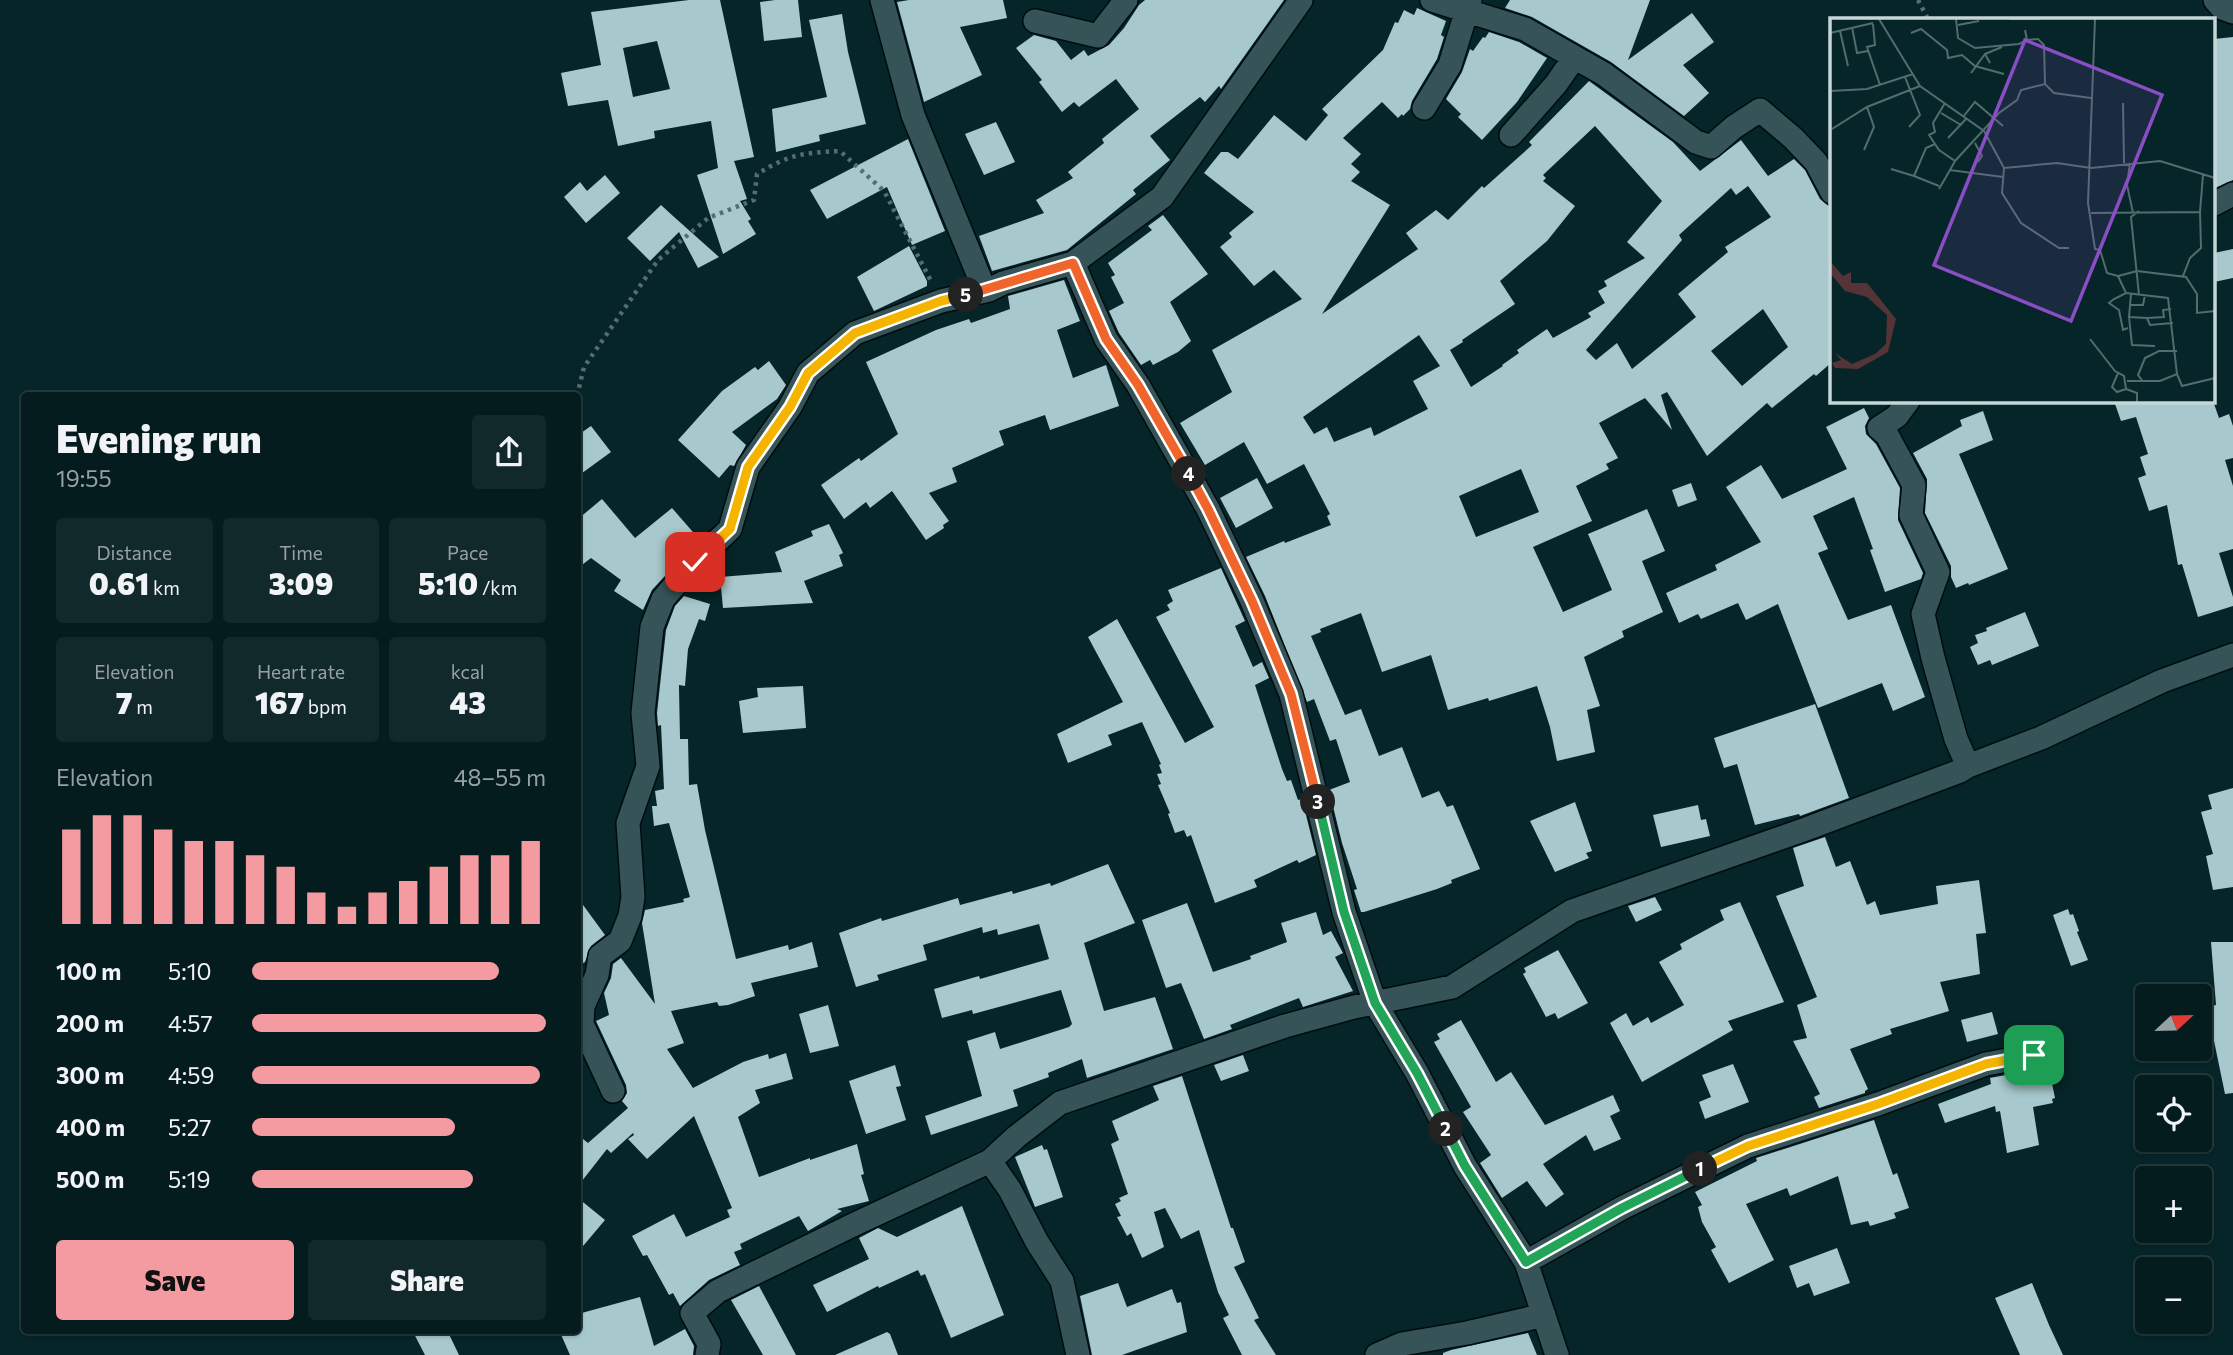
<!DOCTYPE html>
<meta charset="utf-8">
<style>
:root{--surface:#041c1e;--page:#12292b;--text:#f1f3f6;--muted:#97a1a4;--line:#253a3c;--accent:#f49aa1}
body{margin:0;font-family:Commissioner,sans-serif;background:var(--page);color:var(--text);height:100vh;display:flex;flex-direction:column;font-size:26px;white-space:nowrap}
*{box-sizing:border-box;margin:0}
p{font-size:23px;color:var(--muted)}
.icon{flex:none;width:38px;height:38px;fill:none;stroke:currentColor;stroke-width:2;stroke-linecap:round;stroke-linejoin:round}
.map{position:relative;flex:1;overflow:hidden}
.details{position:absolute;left:21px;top:392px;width:560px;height:942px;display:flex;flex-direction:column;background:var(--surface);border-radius:7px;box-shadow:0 2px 5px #0004,0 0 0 2px var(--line)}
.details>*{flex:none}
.needle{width:46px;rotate:68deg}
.tools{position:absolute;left:2135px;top:984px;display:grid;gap:14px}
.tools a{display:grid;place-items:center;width:77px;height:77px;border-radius:7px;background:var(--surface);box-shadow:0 2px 5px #0004,0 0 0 2px var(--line);font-size:35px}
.pin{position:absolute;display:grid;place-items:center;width:60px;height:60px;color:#fff;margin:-30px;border-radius:14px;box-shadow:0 4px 10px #0006}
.km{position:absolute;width:35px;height:35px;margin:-18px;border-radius:50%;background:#222;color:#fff;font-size:19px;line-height:35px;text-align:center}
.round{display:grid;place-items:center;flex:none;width:74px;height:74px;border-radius:7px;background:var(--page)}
.summary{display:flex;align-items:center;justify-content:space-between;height:119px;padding:0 35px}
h1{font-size:38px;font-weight:800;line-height:52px}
.figures{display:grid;grid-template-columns:repeat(3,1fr);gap:10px;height:119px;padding:7px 35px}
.figures div{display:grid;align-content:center;border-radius:7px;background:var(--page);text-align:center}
.figures b{font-size:30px;font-weight:800}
.figures small{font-size:19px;font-weight:400}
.figures p{font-size:19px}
.chart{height:196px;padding:14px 35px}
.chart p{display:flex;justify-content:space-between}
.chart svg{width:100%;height:126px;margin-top:7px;stroke:var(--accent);stroke-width:6}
.primary-button{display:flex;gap:14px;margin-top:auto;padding:14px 35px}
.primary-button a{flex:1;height:80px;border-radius:7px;background:var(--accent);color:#111;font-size:28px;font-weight:800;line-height:80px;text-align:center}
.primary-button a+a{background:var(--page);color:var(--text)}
ul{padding:0 35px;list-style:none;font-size:23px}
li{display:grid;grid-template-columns:112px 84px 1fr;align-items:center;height:52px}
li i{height:18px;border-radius:9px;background:var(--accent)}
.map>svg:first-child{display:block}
.building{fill:#a7c8cc;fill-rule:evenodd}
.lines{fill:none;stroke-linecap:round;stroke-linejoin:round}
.minor-casing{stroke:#000d10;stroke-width:26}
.path{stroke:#546d70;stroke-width:4.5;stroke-dasharray:3.5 5;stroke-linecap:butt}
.minor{stroke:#365458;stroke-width:23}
.split-1-casing{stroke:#fff;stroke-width:14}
.split-2-casing{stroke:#fff;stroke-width:14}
.split-3-casing{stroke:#fff;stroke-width:14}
.split-4-casing{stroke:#fff;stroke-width:14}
.split-5-casing{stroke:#fff;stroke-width:14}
.split-6-casing{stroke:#fff;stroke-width:14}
.split-1{stroke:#f5b400;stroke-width:9}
.split-2{stroke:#22a559;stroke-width:9}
.split-3{stroke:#22a559;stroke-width:9}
.split-4{stroke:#f0652b;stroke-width:9}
.split-5{stroke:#f0652b;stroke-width:9}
.split-6{stroke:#f5b400;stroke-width:9}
.inset-road{fill:none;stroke:#536c6e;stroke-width:2}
.view{fill:#8a4ec4;fill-opacity:0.15;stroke:#8a4ec4;stroke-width:3.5}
.inset-edge{fill:none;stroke:#c6d6d8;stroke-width:3.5}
</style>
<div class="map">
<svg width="2233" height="1355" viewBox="0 0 2233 1355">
<rect width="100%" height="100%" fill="#062528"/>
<path class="building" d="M689 0H720L754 157 734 161 747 199 740 201 751 219 748 221 756 234 723 254 697 175 718 168 711 121 654 131 655 138 618 146 608 100 568 106 561 73 601 65 591 12ZM657 41 670 89 633 97 623 48Z
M775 0H798L802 37 764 41 760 2Z
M909 0H1003L1007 18 960 27 982 75 924 102 897 2Z
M1145 0H1284L1221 89 1219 86 1205 102 1200 97 1150 136 1170 160 1133 190 1136 194 1067 250 992 271 979 236 1044 213 1036 200 1073 178 1068 172 1104 143 1102 139 1139 109 1116 79 1079 107 1074 102 1062 112 1039 82 1042 80 1016 48 1034 35 1056 41 1071 60 1084 50 1088 56 1109 45 1124 28 1139 5Z
M1510 0H1650L1628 60 1692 13 1714 42 1683 65 1709 93 1684 116 1611 62 1532 17 1505 8Z
M1417 8 1446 21 1441 35 1444 37 1437 59 1412 101 1410 109 1403 116 1402 114 1398 118 1382 102 1343 138 1361 154 1351 164 1360 172 1351 181 1390 205 1322 314 1418 249 1406 233 1436 210 1448 220 1482 186 1484 188 1532 145 1529 142 1589 81 1673 142 1700 171 1741 140 1768 176 1794 159 1805 170 1820 199 1832 209V362L1816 376 1814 374 1772 408 1767 403 1707 456 1667 392 1661 395 1672 430 1645 398 1599 423 1618 458 1606 464 1609 469 1576 486 1592 521 1533 547 1563 612 1612 590 1588 534 1647 509 1665 551 1642 561 1663 612 1622 631 1624 637 1584 657 1600 706 1587 710 1595 752 1557 761 1550 727 1537 686 1489 701 1488 698 1448 710 1431 655 1382 672 1361 613 1320 629 1321 632 1311 636 1345 715 1361 709 1379 756 1402 747 1422 798 1439 791 1447 807 1453 805 1480 869 1451 880 1452 883 1437 889 1364 912H1361L1354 890 1357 889 1342 843 1329 790 1350 782 1336 739 1330 741 1314 699 1307 702 1265 596 1246 557 1284 541 1285 543 1331 525 1327 516 1330 514 1304 464 1267 484 1244 442 1205 465 1180 423 1232 392 1212 350 1302 299 1274 270 1254 286 1220 247 1232 237 1229 233 1254 212 1204 173 1221 152H1228L1238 159 1274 115 1306 141 1328 115 1322 109 1383 50 1395 22 1398 23 1404 10 1414 15ZM1595 126 1662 201 1627 242 1645 258 1604 281 1607 286 1598 291 1605 303 1588 313 1591 317 1553 338 1547 329 1517 350 1519 353 1502 365 1503 366 1471 387 1450 350 1463 342 1462 340 1515 304 1500 281 1547 241 1575 206 1543 181 1546 178 1543 175ZM1748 186 1771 217 1725 247 1728 252 1678 294 1696 317 1632 369 1617 343 1596 360 1586 350 1682 240 1679 235 1731 188 1736 195ZM1763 309 1788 347 1742 386 1711 351ZM1419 335 1440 366 1413 381 1428 409 1374 436 1371 427 1334 442 1327 427 1314 434 1303 417ZM1521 469 1539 512 1476 537 1459 496Z
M842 14 848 52 866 124 819 135 820 141 776 152 772 109 827 97 809 20Z
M1489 32 1519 42 1547 58 1517 102 1482 140 1458 117 1461 114 1446 99 1462 72 1470 49 1473 51 1483 37 1485 38Z
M2233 37V180L2215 188 2214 39Z
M996 122 1015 162 984 175 965 134Z
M908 139 945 231 912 245 887 187 827 219 810 190Z
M605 175 620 193 586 223 564 197 580 182 587 191Z
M661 205 673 216 719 257 698 268 679 232 650 261 627 238Z
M1163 215 1208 274 1170 302 1191 341 1178 352 1153 365 1150 360 1141 365 1119 333 1109 311 1124 303 1111 277 1115 275 1108 263 1152 230 1148 226Z
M909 246 927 281V286L874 311 857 277Z
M2233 249V278L2214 282V253Z
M1064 280 1080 321 1057 330 1073 378 1106 365 1119 406 1050 430 1045 415 999 431 1004 445 952 468 957 482 929 493 949 521 943 525 944 528 926 540 892 491 870 508 866 502 844 519 821 485 859 458 861 461 898 434 866 362 936 330 969 319 971 323 1010 309 1008 296Z
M769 361 786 385 777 399 732 432 746 445 734 466 730 465 719 478 678 440 722 391 755 367 758 370Z
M2114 401H2213L2219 418 2229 414 2233 426V458L2225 460 2233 486V549L2219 553 2233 597V606L2198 617 2182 564 2178 565 2167 505 2149 511 2138 478 2146 475 2140 457 2148 454 2136 417 2121 421Z
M1864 408 1869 418 1865 426 1866 434 1876 444 1900 488 1898 520 1923 573 1921 579 1885 592 1870 550 1873 549 1854 497 1813 516 1828 549 1818 553 1848 620 1891 605 1925 697 1893 711 1882 683 1818 708 1778 604 1746 620 1738 603 1701 619 1698 614 1679 623 1666 593 1717 570 1715 565 1761 542 1726 487 1761 465 1782 499 1847 469 1826 427Z
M1983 411 1993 440 1959 454 2008 569 1969 585 1968 583 1956 588 1951 577V566L1925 513 1927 479 1913 453 1962 426 1960 420Z
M591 426 611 452 578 476V435Z
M1257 478 1273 508 1236 528 1220 498Z
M1691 483 1697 500 1678 507 1672 490Z
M602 499 635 538 672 508 699 539 652 590 643 610 614 591 621 580 591 558 578 568V519Z
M829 524 843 553 839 555 843 566 804 581 813 603 723 608 720 577 782 572 775 552 813 536 811 531Z
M1221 568 1245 621 1235 626 1253 667 1262 662 1269 678 1255 685 1282 769 1287 781 1291 780 1298 800 1302 799 1316 855 1299 863 1297 860 1254 880 1257 887 1215 903 1191 835 1187 837 1184 830 1175 833 1168 814 1170 813 1158 785 1161 784 1157 774 1162 773 1159 765 1161 764 1142 722 1108 735 1112 745 1068 763 1057 734 1123 702 1088 637 1117 619 1185 743 1214 727 1156 617 1170 610 1167 605 1173 601 1168 590Z
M684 596 710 604 705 621 699 619 688 649 685 686 679 685V688L680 739H688L689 785 697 784 705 830 736 959 788 945 789 950 812 942 818 967 751 983 755 996 728 1005 719 1006 717 1002 671 1011 684 1043 667 1049 693 1088 743 1062 768 1054 769 1059 786 1053 793 1079 755 1090 760 1103 738 1117 759 1177 810 1158V1160L857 1144 864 1174 861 1175 869 1201 837 1209 842 1211 808 1231 799 1216 740 1244 742 1249 734 1252 740 1265 709 1280 680 1306 673 1293 669 1295 647 1255 643 1256 632 1236 674 1214 686 1237 730 1217 727 1210 732 1208 694 1116 647 1159 628 1139 634 1135 633 1133 611 1153 607 1149 578 1186V1135L588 1143 628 1108 622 1101 627 1093 626 1085 596 1021 609 1015 604 993 611 978 613 964 621 958 655 1004 642 923 645 910 684 902 683 899 690 897 669 823 654 826 652 806H657L655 791 664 789 661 725 658 726 657 713 666 630 675 606Z
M2025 612 2039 646 1992 665 1990 660 1978 665 1970 647 1978 643 1975 635 1987 631 1986 628Z
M803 686 806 728 743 733 739 701 758 697 757 688Z
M1815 704 1849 798 1800 816 1799 814 1755 825 1737 764 1724 768 1714 738Z
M2233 788V887L2213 890 2206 856 2213 854 2201 812 2212 809 2208 795Z
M1575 802 1592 851 1586 853 1589 858 1555 872 1530 821Z
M1698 805 1701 820 1706 819 1710 836 1661 847 1653 815Z
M1825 837 1836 867 1850 861 1867 905 1875 901 1880 915 1938 904 1936 886 1979 880 1986 933 1976 934 1980 974 1940 982 1949 1011 1890 1029 1892 1034 1850 1049 1868 1089 1865 1091V1093L1819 1108 1814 1097 1820 1094 1793 1041 1807 1038 1797 1005 1817 997 1776 896 1804 886 1793 848Z
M1108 864 1135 923 1084 943 1104 1011 1155 997 1173 1049 1087 1078 1082 1059 1048 1073 1049 1077 1013 1090 1018 1106 931 1135 925 1116 982 1096 967 1041 995 1032 1000 1049 1069 1027 1072 1024 1061 990 973 1014 972 1010 942 1018 934 989 979 976 980 979 1049 959 1039 924 998 935 997 929 983 933 982 927 923 945 927 960 877 975 879 980 856 987 839 933 881 918 882 921 958 898 960 905 1012 891 1013 894 1050 883 1051 886Z
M1655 897 1662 910 1636 922 1628 906Z
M578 898 605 935 591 946 585 962 578 966Z
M1740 902 1784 1002 1728 1021 1733 1030 1642 1082 1610 1023 1626 1013 1633 1026 1648 1017 1651 1023 1684 1005 1659 962 1682 949 1680 944 1724 920 1720 910Z
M1187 903 1213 972 1251 959 1250 956 1287 942 1281 923 1316 912 1323 935 1331 931 1343 953 1335 957 1353 991 1303 1007 1299 998 1230 1025 1232 1029 1204 1039 1181 983 1166 988 1142 920Z
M2068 909 2070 915 2073 914 2079 931 2077 932 2088 960 2071 966 2053 915Z
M2211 942H2233V1093L2225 1094 2207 1007 2216 1005Z
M1558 950 1588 1003 1558 1019 1555 1013 1546 1017 1523 974 1526 972 1524 968Z
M828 1005 839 1046 810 1053 799 1014Z
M1992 1012 1998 1034 1967 1042 1961 1020Z
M1461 1020 1496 1082 1511 1072 1545 1125 1613 1095 1620 1111 1610 1116 1621 1139 1594 1151 1586 1135 1543 1164 1564 1194 1546 1207 1527 1181 1502 1198 1480 1163 1491 1155 1463 1112 1471 1107 1434 1042 1440 1039 1437 1034Z
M1243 1055 1249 1071 1221 1081 1214 1065Z
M2047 1059 2055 1098 2052 1099 2053 1103 2033 1107 2039 1145 2007 1153 2000 1111 1996 1112 1995 1106 1945 1123 1938 1104 1991 1084 1990 1078 2037 1069 2044 1065Z
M1733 1064 1749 1102 1705 1119 1699 1102 1711 1097 1702 1075Z
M895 1065 901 1086 896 1087 906 1120 866 1134 849 1081Z
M1182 1076 1231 1228H1233L1245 1262 1234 1267 1259 1318 1254 1320 1276 1355H1242L1223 1318 1229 1315 1218 1292 1199 1230 1181 1239 1165 1208 1154 1212 1164 1247 1142 1258 1131 1233 1127 1236 1117 1217 1121 1216 1115 1204 1121 1201 1119 1198 1128 1194 1111 1144 1119 1140 1112 1121 1159 1100 1153 1086Z
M1874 1120 1893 1175 1897 1173 1909 1208 1894 1213 1896 1218 1870 1226 1868 1221 1851 1225 1838 1176 1790 1196 1787 1188 1746 1204 1774 1260 1729 1283 1711 1250 1716 1247 1702 1222 1698 1207 1702 1205 1695 1192 1757 1161 1756 1158Z
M1042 1145 1044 1150 1047 1149 1063 1197 1035 1207 1015 1157Z
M578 1198 605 1220 578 1252Z
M962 1206 1004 1315 951 1338 925 1274 921 1276 918 1270 879 1288 878 1286 827 1312 813 1285 869 1259 859 1238 878 1228 897 1237Z
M1837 1248 1850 1283 1814 1296 1809 1283 1797 1288 1789 1266Z
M1118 1283 1127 1307 1172 1289 1177 1303 1181 1302 1187 1332 1122 1355H1092L1080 1296Z
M2032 1283 2049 1325 2063 1355H2020L2009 1330 1995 1298Z
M759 1286 796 1355H763L731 1300Z
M640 1297 654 1346 685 1329 694 1346 693 1355H570L559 1330H578V1314Z
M412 1330H447L459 1355H425Z
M887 1332 890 1334 898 1355H835Z
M1528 1333 1537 1355H1443V1353L1451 1350Z"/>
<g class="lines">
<g class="minor-casing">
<path id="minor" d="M882 0 913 115 983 286 989 290
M1301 0 1162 197 1073 263 1106 339 1138 385 1208 509 1252 601 1291 694 1344 912 1375 1003 1417 1073 1465 1166 1526 1262 1557 1355
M1432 0 1525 29 1604 74 1696 142 1711 147 1734 127 1760 110 1793 138 1816 162 1832 192
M2215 0 2222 8 2233 12
M1035 21 1098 36 1126 0
M1424 108 1450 65 1470 0
M1511 135 1556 84 1574 58
M2214 204 2233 194
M1908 401 1897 416 1879 428 1887 435 1914 485 1911 515 1938 572 1923 614 1933 658 1956 739 1968 766
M613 1091 582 1024 583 1006 597 975 600 956 620 941 630 916 633 897 628 823 648 766 643 713 652 627 663 599 695 562 730 529 748 467 790 407 808 373 855 333 941 301 989 290 1003 283 1073 263
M990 1161 1010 1190 1037 1242 1062 1281 1078 1355
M1526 1262 1622 1208 1748 1146 1878 1104 1986 1064 2034 1055
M707 1355 709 1344 692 1313 718 1291 855 1224 990 1161 1016 1137 1060 1103 1285 1026 1354 1007 1452 987 1572 911 1806 829 1960 771 1968 766 2041 738 2162 681 2233 655
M1377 1355 1402 1344 1467 1333 1544 1315"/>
</g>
<path class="path" d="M1918 0 1928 19
M577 396 584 367 658 260 708 218 754 200 757 174C790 154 802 153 840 151L884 191 931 281"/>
<use href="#minor" class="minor"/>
</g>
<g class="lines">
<g class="split-1-casing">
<path id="split-1" d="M1700 1169 1748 1146 1878 1104 1986 1064 2034 1055"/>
</g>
<g class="split-2-casing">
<path id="split-2" d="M1446 1129 1465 1166 1526 1262 1622 1208 1700 1169"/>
</g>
<g class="split-3-casing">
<path id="split-3" d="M1318 802 1344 912 1375 1003 1417 1073 1446 1129"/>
</g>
<g class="split-4-casing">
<path id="split-4" d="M1189 474 1208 509 1252 601 1291 694 1318 802"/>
</g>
<g class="split-5-casing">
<path id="split-5" d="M966 295 1073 263 1106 339 1138 385 1189 474"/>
</g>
<g class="split-6-casing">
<path id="split-6" d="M695 562 730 529 748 467 790 407 808 373 855 333 941 301 966 295"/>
</g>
<use href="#split-1" class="split-1"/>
<use href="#split-2" class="split-2"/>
<use href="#split-3" class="split-3"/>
<use href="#split-4" class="split-4"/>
<use href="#split-5" class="split-5"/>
<use href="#split-6" class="split-6"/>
</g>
<g transform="translate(1830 18)">
<rect width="385" height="385" fill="#062528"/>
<path d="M0 243 13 258 21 254V265H37L66 301 58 334 28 351 5 350 2 345 11 342 5 335 22 346 45 336 56 326 57 297 37 279 15 273 0 255Z" fill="#543436"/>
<path class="inset-road" d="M49 1 90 68 154 113 174 150 227 145 261 150 330 143 385 160M126 1 128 20 145 30 189 26 197 22 195 12M180 1H210M265 1 258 185 265 231 270 232 277 255 288 258 296 275M43 6 45 27 37 29 50 67M128 7 149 3M22 9 27 35 38 33M10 13 18 48M0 15 43 5M81 15 91 11 117 32 118 40 132 37 145 48 174 56M197 22 208 21 214 27 215 66M160 45 155 36 172 29M141 55 155 36M75 59 90 97 79 109M0 73 37 71 83 56M115 85 103 105 105 114 99 117 109 132 125 143 120 152M293 85 294 145M111 95 131 107M133 99 145 84 173 108M2 111 37 89 90 68M118 120 136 101M145 125 152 138 148 144M34 132 44 109 37 89M125 143 169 95 187 82 191 72 215 66 224 75 261 80M300 145 297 167 303 195M174 150 172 175 191 205 229 230H239M61 151 84 158 96 130 105 126M84 158 109 168M109 171 120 152 173 159M309 193 301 199 309 277M261 195 370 194 373 157M288 258 307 253 356 259 367 276V295L385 293M353 258 360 240 371 230 370 194M301 276 299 299 317 300 320 307 343 305M300 287H313L315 277M299 299 302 327 325 328M317 300 334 299 333 292 341 291M298 310 293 312 289 292 279 285 284 281 296 275 338 280 347 356M260 321 285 353 294 358 296 371 307 375V384M288 355 282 369 287 374 296 371M312 362 308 357 315 340 329 333H347M297 363H330L347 356 352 368 385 360"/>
<path class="view" d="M195 22 332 77 241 303 104 247Z"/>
<rect width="385" height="385" class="inset-edge"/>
</g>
</svg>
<div class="tools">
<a><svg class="needle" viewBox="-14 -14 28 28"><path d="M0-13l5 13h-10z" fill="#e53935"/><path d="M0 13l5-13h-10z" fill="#97a1a4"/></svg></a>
<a><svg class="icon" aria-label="locate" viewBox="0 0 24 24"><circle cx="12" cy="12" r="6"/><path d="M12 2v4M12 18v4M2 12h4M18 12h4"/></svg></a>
<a>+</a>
<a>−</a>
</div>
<div class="pin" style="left:2034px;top:1055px;background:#1e9e55"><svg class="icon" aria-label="arrive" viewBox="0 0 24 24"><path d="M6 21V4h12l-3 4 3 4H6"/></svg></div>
<div class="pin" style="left:695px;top:562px;background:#d93025"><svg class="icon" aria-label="check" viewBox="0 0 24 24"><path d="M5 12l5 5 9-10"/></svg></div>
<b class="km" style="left:1700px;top:1169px">1</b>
<b class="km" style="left:1446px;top:1129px">2</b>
<b class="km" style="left:1318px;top:802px">3</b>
<b class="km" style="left:1189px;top:474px">4</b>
<b class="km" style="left:966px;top:295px">5</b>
<section class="details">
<div class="summary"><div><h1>Evening run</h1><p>19:55</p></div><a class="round"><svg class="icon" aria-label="share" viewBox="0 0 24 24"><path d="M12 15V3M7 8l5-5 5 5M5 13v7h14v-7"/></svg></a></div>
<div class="figures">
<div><p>Distance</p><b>0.61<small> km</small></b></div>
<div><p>Time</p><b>3:09</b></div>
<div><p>Pace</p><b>5:10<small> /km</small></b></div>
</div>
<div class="figures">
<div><p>Elevation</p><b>7<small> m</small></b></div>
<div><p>Heart rate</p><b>167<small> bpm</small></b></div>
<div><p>kcal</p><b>43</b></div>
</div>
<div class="chart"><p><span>Elevation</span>48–55 m</p>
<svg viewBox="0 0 160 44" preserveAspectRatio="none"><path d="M5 44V11M15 44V6M25 44V6M35 44V11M45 44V15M55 44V15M65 44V20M75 44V24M85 44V33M95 44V38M105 44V33M115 44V29M125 44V24M135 44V20M145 44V20M155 44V15"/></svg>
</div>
<ul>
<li><b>100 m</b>5:10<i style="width:84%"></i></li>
<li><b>200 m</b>4:57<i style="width:100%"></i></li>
<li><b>300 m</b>4:59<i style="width:98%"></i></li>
<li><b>400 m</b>5:27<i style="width:69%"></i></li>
<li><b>500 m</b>5:19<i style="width:75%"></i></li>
</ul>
<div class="primary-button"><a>Save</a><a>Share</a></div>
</section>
</div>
